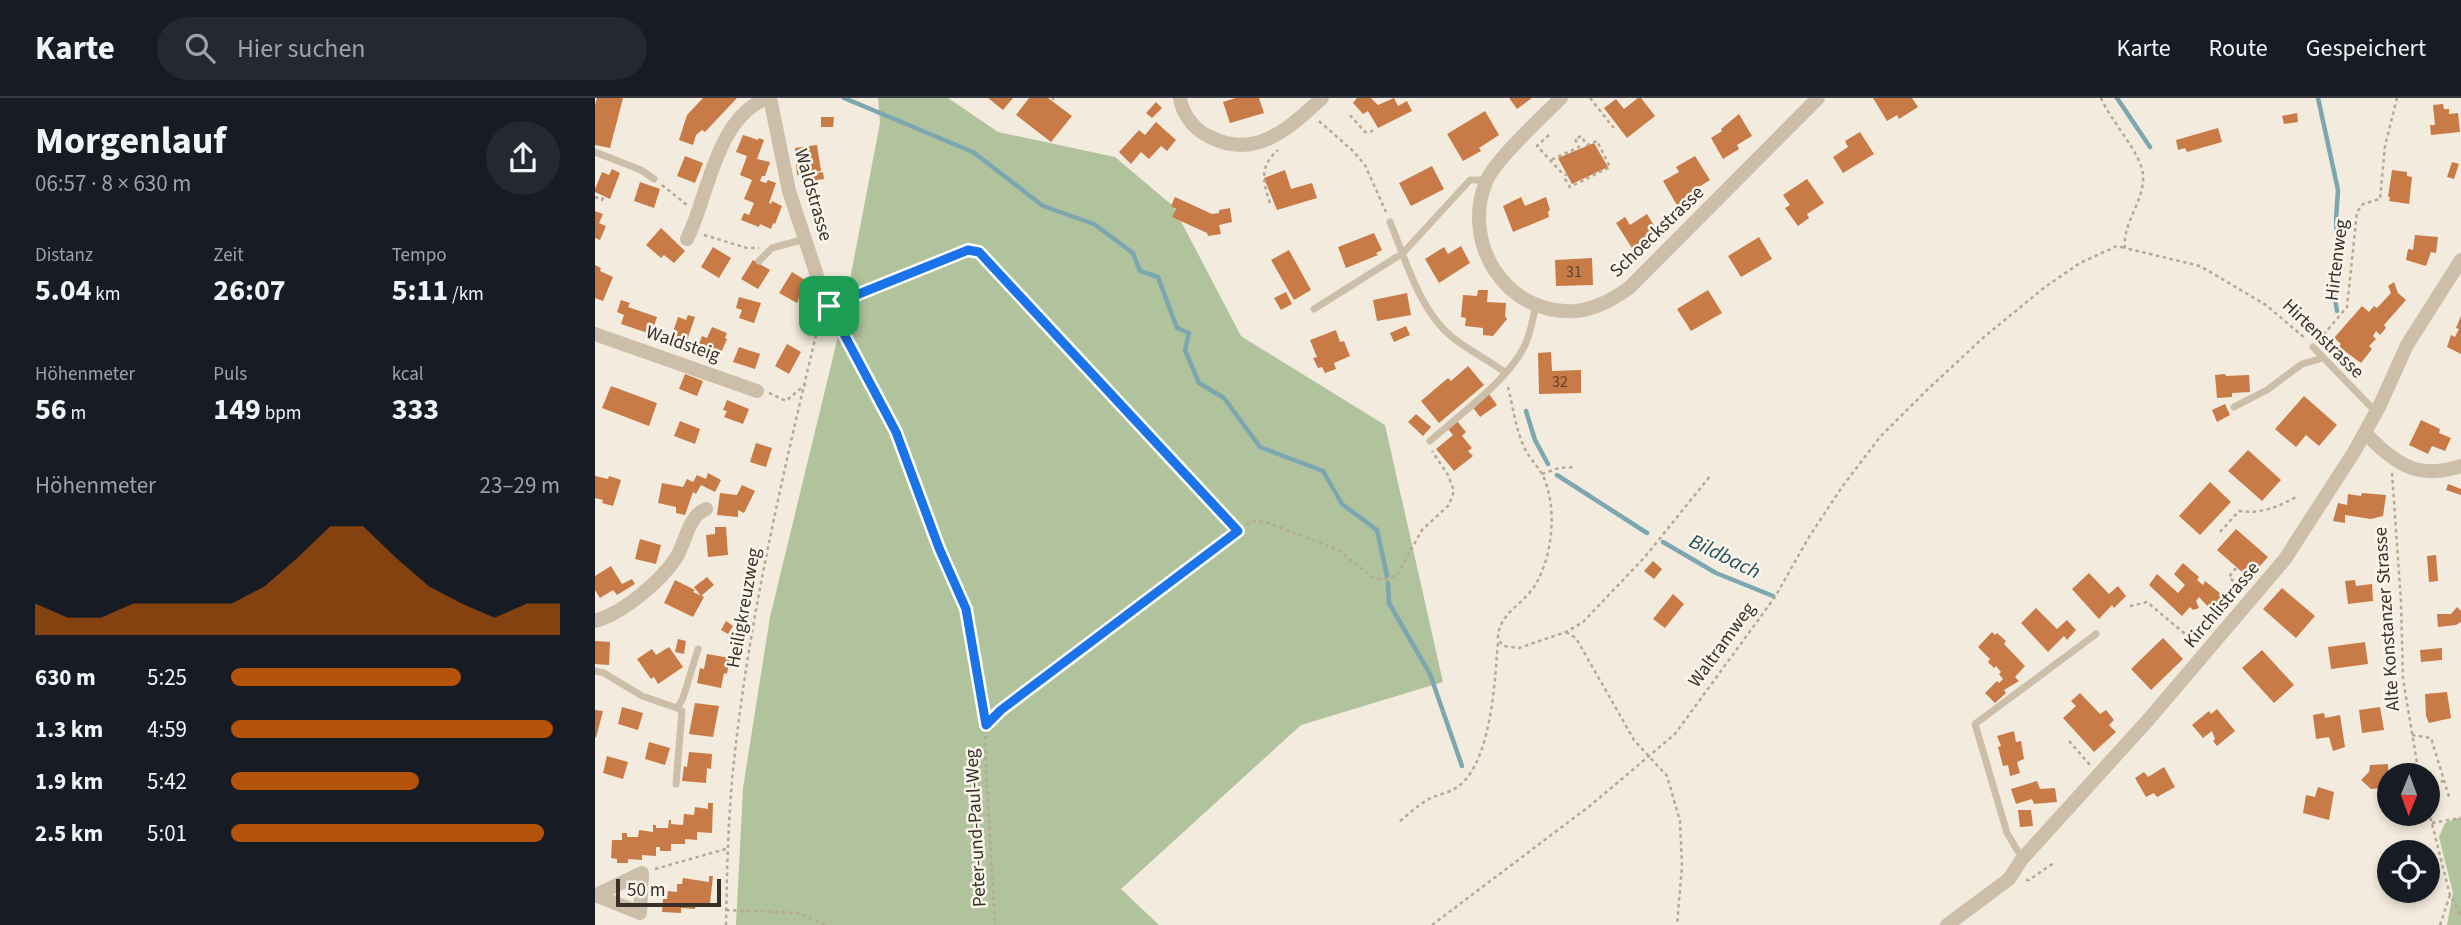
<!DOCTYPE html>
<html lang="de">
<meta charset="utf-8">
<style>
:root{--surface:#171b24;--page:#242831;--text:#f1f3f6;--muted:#9ea1a6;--line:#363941;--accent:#b45309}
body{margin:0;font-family:"Source Sans 3",sans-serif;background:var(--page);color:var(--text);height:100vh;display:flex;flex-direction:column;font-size:26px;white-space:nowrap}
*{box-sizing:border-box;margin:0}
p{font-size:23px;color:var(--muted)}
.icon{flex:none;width:38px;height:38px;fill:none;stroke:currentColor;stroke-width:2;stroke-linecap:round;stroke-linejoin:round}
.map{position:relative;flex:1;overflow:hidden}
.sheet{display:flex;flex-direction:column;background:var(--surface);width:595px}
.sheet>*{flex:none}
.needle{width:46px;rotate:181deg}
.buttons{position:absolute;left:1782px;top:665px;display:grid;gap:14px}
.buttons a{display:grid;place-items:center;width:63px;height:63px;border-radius:50%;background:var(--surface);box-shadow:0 4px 10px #0003;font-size:35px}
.scale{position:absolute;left:21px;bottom:18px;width:105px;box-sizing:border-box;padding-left:7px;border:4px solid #393029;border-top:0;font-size:19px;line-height:24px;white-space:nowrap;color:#393029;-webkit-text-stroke:5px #faf5ea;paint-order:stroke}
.pin{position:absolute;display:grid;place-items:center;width:60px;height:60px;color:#fff;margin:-30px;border-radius:14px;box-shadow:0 4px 10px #0006}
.round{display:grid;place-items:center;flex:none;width:74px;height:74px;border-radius:37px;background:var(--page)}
.head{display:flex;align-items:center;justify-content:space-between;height:119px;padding:0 35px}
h1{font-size:38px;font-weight:700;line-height:52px}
.figures{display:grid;grid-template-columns:repeat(3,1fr);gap:10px;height:119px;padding:7px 35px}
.figures div{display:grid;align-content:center}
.figures b{font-size:30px;font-weight:700}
.figures small{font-size:19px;font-weight:400}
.figures p{font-size:19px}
.chart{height:196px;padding:14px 35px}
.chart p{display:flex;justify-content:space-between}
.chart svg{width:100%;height:126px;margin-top:7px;fill:var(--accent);opacity:.7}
ul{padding:0 35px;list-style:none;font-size:23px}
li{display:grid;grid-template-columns:112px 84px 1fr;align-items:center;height:52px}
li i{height:18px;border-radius:9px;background:var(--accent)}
header{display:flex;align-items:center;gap:42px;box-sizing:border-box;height:98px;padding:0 35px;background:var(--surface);border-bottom:2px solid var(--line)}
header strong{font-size:33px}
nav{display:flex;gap:38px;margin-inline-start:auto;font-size:24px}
.search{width:490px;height:63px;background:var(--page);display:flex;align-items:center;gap:18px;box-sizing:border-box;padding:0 24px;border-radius:38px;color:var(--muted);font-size:26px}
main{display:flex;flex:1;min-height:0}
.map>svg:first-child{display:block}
.green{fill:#b0c39d}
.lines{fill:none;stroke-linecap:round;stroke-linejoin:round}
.stream{stroke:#7ca7b1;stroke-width:4.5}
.building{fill:#c87a47}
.path{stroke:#b8a893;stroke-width:2.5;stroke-dasharray:3.5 3.5;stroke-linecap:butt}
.service{stroke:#ccbea9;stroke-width:7}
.minor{stroke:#ccbea9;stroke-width:14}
.route-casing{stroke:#fff;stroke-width:14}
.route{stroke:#1a73e8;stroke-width:9}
.labels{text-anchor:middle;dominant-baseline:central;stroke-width:5;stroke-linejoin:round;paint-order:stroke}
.number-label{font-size:16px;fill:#5d4230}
.street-label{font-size:19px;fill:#393029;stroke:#faf5ea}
.water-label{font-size:21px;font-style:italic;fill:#1d4e5b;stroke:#faf5ea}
</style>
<header>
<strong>Karte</strong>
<div class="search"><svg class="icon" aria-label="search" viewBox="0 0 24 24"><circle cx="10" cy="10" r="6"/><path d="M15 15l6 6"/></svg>Hier suchen</div>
<nav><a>Karte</a><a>Route</a><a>Gespeichert</a></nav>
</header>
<main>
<section class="sheet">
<div class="head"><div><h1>Morgenlauf</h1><p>06:57 · 8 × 630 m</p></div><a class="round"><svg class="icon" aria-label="share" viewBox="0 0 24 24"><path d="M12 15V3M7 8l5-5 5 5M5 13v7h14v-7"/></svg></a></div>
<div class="figures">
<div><p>Distanz</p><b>5.04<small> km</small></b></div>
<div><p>Zeit</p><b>26:07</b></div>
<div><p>Tempo</p><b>5:11<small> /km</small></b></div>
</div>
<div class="figures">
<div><p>Höhenmeter</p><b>56<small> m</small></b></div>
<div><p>Puls</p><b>149<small> bpm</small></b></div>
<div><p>kcal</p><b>333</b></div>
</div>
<div class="chart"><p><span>Höhenmeter</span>23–29 m</p>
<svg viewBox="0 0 160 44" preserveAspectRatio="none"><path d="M0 44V33L10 38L20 38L30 33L40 33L50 33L60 33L70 27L80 17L90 6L100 6L110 17L120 27L130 33L140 38L150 33L160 33V44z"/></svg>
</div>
<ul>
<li><b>630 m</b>5:25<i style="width:70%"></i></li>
<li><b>1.3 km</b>4:59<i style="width:98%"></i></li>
<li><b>1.9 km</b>5:42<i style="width:57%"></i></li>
<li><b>2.5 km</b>5:01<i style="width:95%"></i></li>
</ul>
</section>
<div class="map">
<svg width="1866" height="827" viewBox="0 0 1866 827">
<rect width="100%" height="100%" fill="#f3ecde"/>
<path class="green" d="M283 0H353L403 34 520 59 578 108 646 238 790 327 848 584 706 627 526 791 564 827H141L148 690 175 519 248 218 285 25Z
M1866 719V827H1852L1858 795 1844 739 1850 725Z"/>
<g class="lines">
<path class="stream" d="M249 0 378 54 448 108 499 126 538 155 545 173 563 179 582 230 594 235 590 252 604 285 629 300 665 349 728 373 747 406 782 432 792 478
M1522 0 1555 49
M1723 0 1743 92 1741 121 1743 158 1740 177 1743 188 1739 195 1742 213
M931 313 940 342 953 366
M962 377 1052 435
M1068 444 1121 475 1178 498
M793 485 794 505 835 576 867 668"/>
</g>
<path class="building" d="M2 0H28L15 50 0 47V7Z
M108 0H142L110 34 107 32 101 37 98 47 84 42 92 17Z
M393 0H418L408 12Z
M434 0H453L477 18 456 44 421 17Z
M641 0H664L669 15 635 25 628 4Z
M762 0H776L783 7 799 0 803 8 812 3 817 13 783 30 773 13 768 16 758 5Z
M914 0H937L922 11Z
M1043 0H1046L1060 18 1032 40 1009 10 1021 1 1029 11Z
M1278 0H1317L1323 9 1304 21 1302 17 1292 23Z
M561 4 567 10 557 20 551 15Z
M1848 6 1849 11H1854V16L1863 15 1865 34 1836 37 1835 27H1840L1838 7Z
M890 13 904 37 884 50 886 53 868 63 852 36Z
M1702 15 1703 24 1689 26 1687 18Z
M1144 16 1157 38 1142 47 1144 51 1128 61 1116 40 1127 33 1126 31Z
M226 19H239L238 29H226Z
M561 24 581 42 572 53 566 48 554 61 546 54 536 66 524 54 544 32 550 37Z
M1623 30 1627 44 1592 54 1590 50 1583 52 1581 42Z
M1265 34 1279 56 1248 75 1238 59 1253 49 1250 43Z
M148 37 163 42 164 40 169 42 162 61 175 64 170 78H167L165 83 171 85 173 82 181 85 174 105 176 106 177 103 187 108 180 126 178 125 176 131 165 126 164 129 146 122 149 115 154 117 159 105 149 101 157 82 145 77 152 58 141 54Z
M999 45 1013 69 977 86 963 60Z
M222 47 226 73 202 77 200 50Z
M90 58 108 65 100 85 82 78Z
M1100 58 1115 82 1099 92 1101 96 1097 98 1098 100 1083 109 1068 83 1084 74 1081 69Z
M1857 64 1864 66 1859 81 1852 79Z
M837 68 849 91 816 108 804 85Z
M17 71 25 75 15 101 0 94V91L7 74 14 77Z
M690 72 696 91 717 85 722 100 682 112 669 80Z
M1797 72 1812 74V78L1817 79 1814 106 1794 103 1795 99H1793Z
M228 74 229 81 216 83 215 76Z
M1212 81 1229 105 1212 116 1214 120 1203 128 1190 110 1195 107 1188 97Z
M45 84 65 91 59 110 39 103Z
M580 99 617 116 624 115V112L635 110 637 124 624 127 626 136 613 138 612 135 577 119 581 111 576 108Z
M926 99 930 108 951 99 955 112 953 114 954 119 918 134 908 108Z
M0 113 8 116 4 125 11 128 5 142 0 140Z
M1052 116 1063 134 1037 150 1021 125 1030 119 1035 127Z
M66 130 90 153 79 165 69 157 66 160 51 147Z
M779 135 787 152 781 155 783 157 751 170 743 149Z
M1820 137 1843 139 1841 155 1836 154 1831 168 1811 162 1813 151 1818 152Z
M1164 139 1177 161 1146 179 1133 158Z
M866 148 875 165 844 185 830 161 849 149 853 156Z
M118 149 136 160 124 180 106 169Z
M694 152 716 192 699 202 676 162Z
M997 160 998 187 961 188 960 162Z
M158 162 175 172 163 191 146 181Z
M0 167 6 170 5 173 18 179 8 203 0 200Z
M197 174 218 187 209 203 204 200 202 205 184 195Z
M1799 184 1803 195 1811 202 1789 227 1791 230 1785 237 1781 233 1778 238 1781 241 1774 248 1777 251 1766 265 1744 249 1746 246 1739 240 1767 208 1774 214 1779 208 1782 210 1796 195 1793 188Z
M883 192H893L892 204 911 205 910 218 912 221 898 238 888 237V230L870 228 871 220 866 219 868 197 882 198Z
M1113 192 1127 215 1096 233 1082 211Z
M691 194 697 206 686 212 679 200Z
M812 195 816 217 782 223 778 202Z
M144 199 166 205 159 225 144 220 147 212 141 210Z
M26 202 35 205 33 209 62 219 56 236 26 226 29 217 22 214Z
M93 217 100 219 91 245 76 240 83 219 91 222Z
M1866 218V256L1852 249 1856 237 1860 239 1864 231 1861 230Z
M811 228 815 237 799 244 795 235Z
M117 229 132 235 130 240 132 241 126 255 124 254 122 259 102 251 107 238 112 240Z
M741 232 745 244 749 243 755 258 739 265 741 271 730 275 727 269 723 270 718 260 722 259 715 242Z
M192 246 206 254 194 276 180 268Z
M144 249 165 256 160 271 138 264Z
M956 254 957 273 986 272V295L944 296 943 255Z
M873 268 889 287 844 325 826 303 853 280 856 283Z
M90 276 108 283 102 298 84 291Z
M1630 276 1631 278 1654 277 1655 294 1637 295V299L1622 300 1620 277Z
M16 288 62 305 54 328 7 310Z
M894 296 902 307 885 319 877 308Z
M1709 298 1742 327 1724 348 1711 337 1701 349 1680 331Z
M132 302 154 311 148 326 129 319 132 313 128 312Z
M1630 306 1635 317 1622 324 1617 312Z
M821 316 836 329 828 338 813 324Z
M1826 322 1845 331 1844 335 1856 340 1850 353 1837 348 1833 356 1814 347Z
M85 323 105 331 100 346 79 338Z
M862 323 871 334 867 338 877 350 873 353 878 358 859 373 841 351 858 337 853 331Z
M161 345 177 350 171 369 155 364Z
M1653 352 1686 382 1667 403 1633 373Z
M113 375 126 382 120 394 106 387 101 396 98 394 90 417 81 415V409L63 405 67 385 88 389 92 381 98 384 102 377 111 381Z
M0 378 13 381 14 378 26 382 18 408 7 405 8 402 0 400Z
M1615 384 1636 404 1605 437 1584 418Z
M1853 386 1866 391V397L1851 392Z
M147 387 160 393 149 415 143 412V419L122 417 125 395 142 397Z
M1767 395 1791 397 1788 418 1776 421 1750 417V425L1738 423 1743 405 1752 407 1753 396 1766 398Z
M120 429H131L133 457 113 459 111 437 120 436Z
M1641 431 1673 459 1654 480 1622 452Z
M45 441 66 447 61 466 40 461Z
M1841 457 1843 483 1834 484 1832 458Z
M1058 463 1067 471 1059 481 1049 473Z
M1588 465 1604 479 1602 482 1608 487 1610 483 1632 501 1623 511 1620 509 1617 513 1604 499 1601 503 1604 510 1598 512 1595 509 1587 518 1554 487 1562 476 1583 495 1590 487 1579 476Z
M16 468 27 486 37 481 40 486 22 497 18 492 5 500 0 492V478Z
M1494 475 1514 496 1523 488 1531 498 1519 510 1517 507 1504 521 1477 491Z
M112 479 119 487 106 498 99 489Z
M80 482 100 492 98 494 109 499 98 519 69 505Z
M1760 482 1761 488 1777 486 1778 503 1753 506 1750 483Z
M1687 490 1720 518 1701 540 1668 511Z
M1078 496 1089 506 1070 530 1058 521Z
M1862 509 1866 513V524L1861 527 1843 529 1842 516H1856Z
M1441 510 1462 531 1472 522 1481 532 1472 542 1469 538 1453 554 1426 525Z
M131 523 138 528 133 536 126 532Z
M1397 534 1400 537 1402 535 1411 543 1409 546 1430 568 1420 579 1424 583 1409 592 1411 595 1400 605 1390 595 1402 583 1404 585 1408 581 1404 576 1406 574 1401 568 1399 570 1393 564 1395 561 1383 549Z
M1568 540 1588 561 1556 592 1536 571Z
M83 541 91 543 89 556 80 554Z
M0 543 15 544 14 567 0 566Z
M1770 544 1773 566 1736 571 1733 549Z
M74 549 88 569 63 586 59 579 56 581 42 561 57 551 61 557Z
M1847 550V562L1826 564 1825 552Z
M1667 552 1699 587 1679 605 1647 570Z
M112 556 135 560 132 576 129 575 126 590 102 585 105 570 109 571Z
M1852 594 1856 620 1834 625 1831 618 1830 596Z
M1485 595 1505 616 1511 612 1519 622 1514 627 1521 634 1499 654 1468 620 1481 608 1476 603Z
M100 605 124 608 118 639 94 636Z
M27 609 48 615 43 632 23 626Z
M1785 609 1789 632 1767 635 1764 612Z
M1622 611 1640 633 1622 648 1618 643 1620 641 1617 633 1608 640 1597 627 1614 613 1616 616Z
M0 612 8 613 1 640 0 639Z
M1729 615 1730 620 1745 617 1750 649 1738 653 1734 639 1721 641 1718 617Z
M1419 633 1421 644 1426 643 1429 661 1422 664 1425 675 1415 678 1413 667 1408 668 1403 649 1406 648 1402 638Z
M54 644 75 650 70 667 50 661Z
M94 654 117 656 116 671 112 670 111 685 87 683 89 668 92 669Z
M12 658 33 664 28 681 8 675Z
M1793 666 1794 696 1786 697V690L1776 691 1766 682 1774 674 1775 667Z
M1569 669 1580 689 1562 699 1559 695 1551 699 1540 680 1549 674 1553 679Z
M1442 683 1445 691 1460 690 1462 704 1439 706 1437 701 1421 706 1416 691Z
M1723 689 1739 694 1734 722 1708 715 1711 697 1720 699Z
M113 705H118L117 735 102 734V742L90 741V746H76V753H65V749H61V758L47 757V762L33 761V765H22V761L16 760 17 742H27V735H32V739H43L44 732 58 734V727H61V730H73L74 722H76V726L88 727 89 716 99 717 100 709 113 711Z
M1423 712H1436L1438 728 1425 729Z
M114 778H118L115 806 101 805 100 811 86 810V815L67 814 68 801H72L73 793 82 794V786H87L88 780 114 784Z"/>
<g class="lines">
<path class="path" d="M995 0 1018 29 1021 27
M1506 0C1515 22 1547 56 1548 77 1550 103 1527 125 1530 150L1605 168 1671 207 1711 241
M458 2V0
M755 17 770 34 778 33
M724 23 758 53 770 67 791 114
M954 37 942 48 968 76 972 77 970 81 975 89 1015 69 1002 43 992 47 986 38 980 41 984 49 956 62
M67 87 92 107
M0 99 7 102 9 98
M675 105C668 84 664 68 683 52
M109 137 152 150H164
M244 204 373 152 384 154 643 433
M237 214 301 334 344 450 371 511 391 627 390 651 400 827
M1724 242 1752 209 1762 114 1768 106 1785 101 1790 48 1802 0
M913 289C918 309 921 333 930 351 935 361 943 368 948 378 962 408 958 453 943 482 932 506 902 514 903 542L909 548 924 550 971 534 988 524 1049 460 1116 377
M174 295 191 303 211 286
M1797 375 1806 504 1808 581 1824 677
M947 376 964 370 980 369
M1625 434 1644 413C1668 416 1682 409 1703 398
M1641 470 1634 479 1646 490
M1535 508 1552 504 1602 546
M971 534 981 540 1039 642 1072 678 1085 723 1087 768 1082 827
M391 627 406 613 656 423 671 424 743 452 780 481H792L802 477 827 432 854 407 859 393 853 377 837 353
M1817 637 1836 640 1855 702
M1474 643 1495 667
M1832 687 1849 683
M1832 706 1855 797 1866 818
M805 723C815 715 824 706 836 700 845 696 857 694 865 687 897 660 900 581 903 542
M1837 725 1866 720
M60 771 131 751
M1431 782H1434L1460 764
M131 812 204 815 230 827
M131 827C132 772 133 718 139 663 155 512 191 363 226 216
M837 827 996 707 1080 636 1180 499 1214 439 1247 389 1285 339 1332 292 1389 239 1450 189 1485 165 1522 148 1530 150
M1845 827 1855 797"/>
<path class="service" d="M0 54 46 72 59 81
M795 124C811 162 824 212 857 239 874 253 894 262 911 275
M164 163 177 150 210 141
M719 211 808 155 875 82H891
M1718 249 1781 314
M1639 309 1672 292 1707 266 1728 260
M835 343C865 316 912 284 930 247 936 234 938 220 941 206
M0 573 9 575 47 598 82 610 87 613 81 686
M82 610 88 600 103 551
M1427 760 1412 735 1380 626 1501 536"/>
<path class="minor" d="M175 0 194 93 230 202
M585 0C587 16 599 31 613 38 660 63 693 31 727 0
M966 0C948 18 899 63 891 84 866 145 911 218 981 213 1001 211 1018 201 1034 190L1223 0
M92 141C114 97 120 21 172 0
M0 236 162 293
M1770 335C1800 365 1822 383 1866 368
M0 523C28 515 65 484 81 460 91 444 93 418 111 411
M0 797 45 815 47 775 1 797
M1352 827 1414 781 1427 761 1554 621 1690 461 1759 354 1785 307 1812 247 1866 162"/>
</g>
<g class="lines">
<g class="route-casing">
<path id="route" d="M373 152 384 154 643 433 406 612 391 627 371 511 344 450 301 334 234 208Z"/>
</g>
<use href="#route" class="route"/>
</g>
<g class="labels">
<g class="number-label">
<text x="979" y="174">31</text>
<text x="965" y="284">32</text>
</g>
<g class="street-label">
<text transform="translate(218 97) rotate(74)">Waldstrasse</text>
<text transform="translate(1062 134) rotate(-44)">Schoeckstrasse</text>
<text transform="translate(1742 162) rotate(-83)">Hirtenweg</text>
<text transform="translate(1728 241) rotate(44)">Hirtenstrasse</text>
<text transform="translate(88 246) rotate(19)">Waldsteig</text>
<text transform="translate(1627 507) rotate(-50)">Kirchlistrasse</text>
<text transform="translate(149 510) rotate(-80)">Heiligkreuzweg</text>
<text transform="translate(1792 521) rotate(-94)">Alte Konstanzer Strasse</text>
<text transform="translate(1127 547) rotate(-54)">Waltramweg</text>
<text transform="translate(381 730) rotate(-93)">Peter-und-Paul-Weg</text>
</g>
<g class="water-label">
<text transform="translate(1130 458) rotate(26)">Bildbach</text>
</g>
</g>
</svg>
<div class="buttons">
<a><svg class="needle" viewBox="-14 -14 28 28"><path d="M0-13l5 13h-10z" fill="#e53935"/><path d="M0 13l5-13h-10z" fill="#9ea1a6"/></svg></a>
<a><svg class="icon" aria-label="locate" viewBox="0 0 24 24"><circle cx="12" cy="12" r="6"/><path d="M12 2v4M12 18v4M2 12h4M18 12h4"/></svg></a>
</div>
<div class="scale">50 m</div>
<div class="pin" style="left:234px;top:208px;background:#1e9e55"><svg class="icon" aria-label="arrive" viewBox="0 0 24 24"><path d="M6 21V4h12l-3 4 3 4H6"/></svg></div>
</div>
</main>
